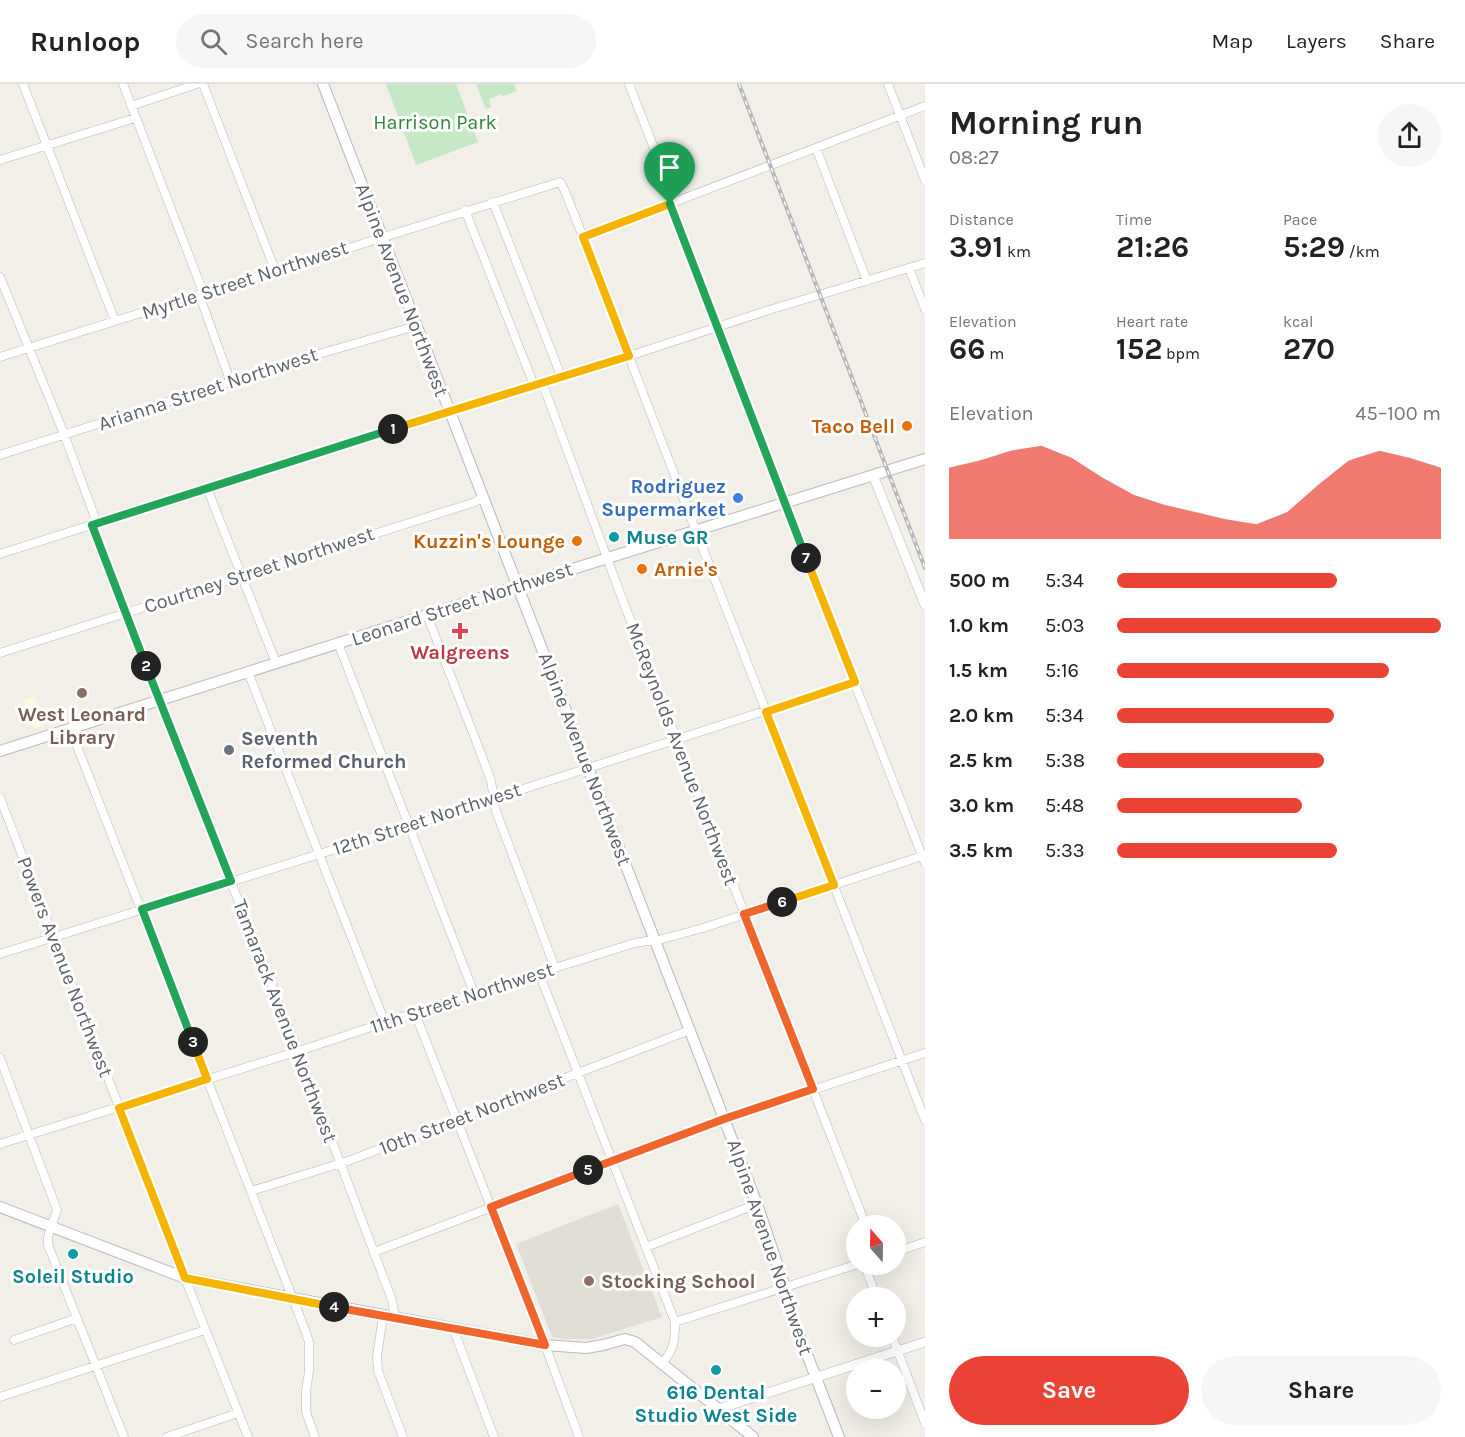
<!DOCTYPE html>
<meta charset="utf-8">
<style>
:root{--surface:#fff;--page:#f6f6f6;--text:#222;--muted:#767676;--line:#e0e0e0;--accent:#ea4335}
body{margin:0;font-family:Karla,sans-serif;background:var(--page);color:var(--text);height:100vh;display:flex;flex-direction:column;font-size:22px;white-space:nowrap}
*{box-sizing:border-box;margin:0}
p{font-size:20px;color:var(--muted)}
.icon{flex:none;width:33px;height:33px;fill:none;stroke:currentColor;stroke-width:2;stroke-linecap:round;stroke-linejoin:round}
.map{position:relative;flex:1;overflow:hidden}
.drawer{display:flex;flex-direction:column;background:var(--surface);width:540px}
.drawer>*{flex:none}
.needle{width:39px;rotate:340deg}
.controls{position:absolute;left:846px;top:1131px;display:grid;gap:12px}
.controls a{display:grid;place-items:center;width:60px;height:60px;border-radius:50%;background:var(--surface);box-shadow:0 6px 24px #0002;font-size:30px}
.pin{position:absolute;display:grid;place-items:center;width:51px;height:51px;color:#fff;margin:-62px -26px;border-radius:50% 50% 50% 0;rotate:-45deg;box-shadow:0 0 6px #0007}
.pin .icon{rotate:45deg}
.km{position:absolute;width:30px;height:30px;margin:-15px;border-radius:50%;background:#222;color:#fff;font-size:16px;line-height:30px;text-align:center}
.round{display:grid;place-items:center;flex:none;width:63px;height:63px;border-radius:32px;background:var(--page)}
.summary{display:flex;align-items:center;justify-content:space-between;height:102px;padding:0 24px}
h1{font-size:33px;font-weight:700;line-height:45px}
.figures{display:grid;grid-template-columns:repeat(3,1fr);gap:9px;height:102px;padding:6px 24px}
.figures div{display:grid;align-content:center}
.figures b{font-size:30px;font-weight:700}
.figures small{font-size:16px;font-weight:400}
.figures p{font-size:16px}
.chart{height:168px;padding:12px 24px}
.chart p{display:flex;justify-content:space-between}
.chart svg{width:100%;height:108px;margin-top:6px;fill:var(--accent);opacity:.7}
.action{display:flex;gap:12px;margin-top:auto;padding:12px 24px}
.action a{flex:1;height:69px;border-radius:36px;background:var(--accent);color:#fff;font-size:24px;font-weight:700;line-height:69px;text-align:center}
.action a+a{background:var(--page);color:var(--text)}
ul{padding:0 24px;list-style:none;font-size:20px}
li{display:grid;grid-template-columns:96px 72px 1fr;align-items:center;height:45px}
li i{height:15px;border-radius:8px;background:var(--accent)}
header{display:flex;align-items:center;gap:36px;box-sizing:border-box;height:84px;padding:0 30px;background:var(--surface);border-bottom:2px solid var(--line)}
header strong{font-size:28px}
nav{display:flex;gap:33px;margin-inline-start:auto;font-size:21px}
.search{width:420px;height:54px;background:var(--page);display:flex;align-items:center;gap:15px;box-sizing:border-box;padding:0 21px;border-radius:33px;color:var(--muted);font-size:22px}
main{display:flex;flex:1;min-height:0}
.map>svg:first-child{display:block}
.commercial{fill:#fef7e0}
.education{fill:#e1ded6}
.green{fill:#c5e8c5}
.lines{fill:none;stroke-linecap:round;stroke-linejoin:round}
.minor-casing{stroke:#b5b8bc;stroke-width:9}
.tertiary-casing{stroke:#b5b8bc;stroke-width:10}
.secondary-casing{stroke:#b6babf;stroke-width:12}
.minor{stroke:#fff;stroke-width:8}
.tertiary{stroke:#fff;stroke-width:9}
.secondary{stroke:#fff;stroke-width:10}
.rail-casing{stroke:#b6b7b8;stroke-width:4}
.rail{stroke:#fff;stroke-width:1.5;stroke-dasharray:4.5;stroke-linecap:butt}
.split-1-casing{stroke:#fff;stroke-width:12}
.split-2-casing{stroke:#fff;stroke-width:12}
.split-3-casing{stroke:#fff;stroke-width:12}
.split-4-casing{stroke:#fff;stroke-width:12}
.split-5-casing{stroke:#fff;stroke-width:12}
.split-6-casing{stroke:#fff;stroke-width:12}
.split-7-casing{stroke:#fff;stroke-width:12}
.split-8-casing{stroke:#fff;stroke-width:12}
.split-1{stroke:#f5b400;stroke-width:8}
.split-2{stroke:#22a559;stroke-width:8}
.split-3{stroke:#22a559;stroke-width:8}
.split-4{stroke:#f5b400;stroke-width:8}
.split-5{stroke:#f0652b;stroke-width:8}
.split-6{stroke:#f0652b;stroke-width:8}
.split-7{stroke:#f5b400;stroke-width:8}
.split-8{stroke:#22a559;stroke-width:8}
.food-dot{fill:#e8710a;stroke:#fff;stroke-width:2}
.shop-dot{fill:#3f7fe0;stroke:#fff;stroke-width:2}
.culture-dot{fill:#0f9aa8;stroke:#fff;stroke-width:2}
.health-dot{fill:#e0444e;stroke:#fff;stroke-width:2}
.education-dot{fill:#8d6e63;stroke:#fff;stroke-width:2}
.worship-dot{fill:#6b7280;stroke:#fff;stroke-width:2}
.labels{text-anchor:middle;dominant-baseline:central;stroke-width:6;stroke-linejoin:round;paint-order:stroke}
.park-label{font-size:20px;fill:#348238;stroke:#fff}
.street-label{font-size:20px;fill:#5f6368;stroke:#fff}
.food-label{font-size:20px;font-weight:bold;fill:#c56008;stroke:#fff;text-anchor:end}
.shop-label{font-size:20px;font-weight:bold;fill:#366cbe;stroke:#fff;text-anchor:end}
.culture-label{font-size:20px;font-weight:bold;fill:#0d838f;stroke:#fff}
.health-label{font-size:20px;font-weight:bold;fill:#be3a42;stroke:#fff}
.education-label{font-size:20px;font-weight:bold;fill:#785e54;stroke:#fff}
.worship-label{font-size:20px;font-weight:bold;fill:#5b616d;stroke:#fff;text-anchor:start}
</style>
<header>
<strong>Runloop</strong>
<div class="search"><svg class="icon" aria-label="search" viewBox="0 0 24 24"><circle cx="10" cy="10" r="6"/><path d="M15 15l6 6"/></svg>Search here</div>
<nav><a>Map</a><a>Layers</a><a>Share</a></nav>
</header>
<main>
<div class="map">
<svg width="925" height="1353" viewBox="0 0 925 1353">
<rect width="100%" height="100%" fill="#f1efe8"/>
<path class="commercial" d="M34 613 46 640 34 645 24 616Z"/>
<path class="education" d="M618 1120 662 1233 592 1255H562L552 1253 516 1160Z"/>
<path class="green" d="M386 0H456L478 58 416 81Z
M476 0H514L517 7 503 12 502 10 489 15 491 23 486 25Z"/>
<g class="lines">
<g class="minor-casing">
<path id="minor" d="M23 0 115 237
M123 0 203 208
M203 0 275 186
M629 0 675 118
M888 0 925 96
M131 22 197 0
M816 64 867 197
M0 76 135 34
M493 118 561 292
M670 120 784 419 925 779
M465 126 534 301
M583 153 925 22
M909 184 925 225
M0 193 64 350 97 439
M199 210 231 299
M0 273 560 98 565 107 583 153 696 447 925 1036
M542 298 623 517 866 1142
M0 371 312 272 416 242
M207 404 276 579
M92 441 156 609 298 967 392 1216 395 1233
M0 470 207 404 629 272 769 226 925 179
M427 531 480 667 491 697 496 727 555 884
M338 559 474 909
M0 569 475 418 483 413
M248 588 385 939
M70 644 305 1246 309 1258V1287L306 1307V1328L315 1353
M0 714 185 1194 248 1353
M0 870 409 742 854 598
M539 889 675 1238C675 1257 674 1265 662 1280
M415 929 545 1261 579 1353
M0 974 57 1126 48 1152V1161L124 1353
M0 1060 305 965 474 909 635 859 647 857H655L703 844 925 771
M251 1107 348 1077 690 946
M646 1163 757 1120
M374 1168 724 1035 925 969
M896 1168 925 1158
M864 1180 877 1214
M383 1231 377 1273 378 1287 403 1353
M675 1238 858 1180
M453 1244 494 1353
M892 1252 925 1339
M14 1256 77 1234
M0 1313 205 1246
M167 1353 238 1329"/>
</g>
<g class="tertiary-casing">
<path id="tertiary" d="M873 391 925 521
M718 1325 925 1258"/>
</g>
<g class="secondary-casing">
<path id="secondary" d="M323 0 757 1120 785 1203V1211L787 1219 839 1353
M0 667 518 502 925 375
M0 1123 185 1194 545 1261 586 1264 603 1261 625 1255 635 1258 650 1270 753 1353"/>
</g>
<use href="#minor" class="minor"/>
<use href="#tertiary" class="tertiary"/>
<use href="#secondary" class="secondary"/>
<g class="rail-casing">
<path id="rail" d="M739 0 925 484"/>
</g>
<use href="#rail" class="rail"/>
</g>
<g class="lines">
<g class="split-1-casing">
<path id="split-1" d="M393 345 629 272 583 153 670 120"/>
</g>
<g class="split-2-casing">
<path id="split-2" d="M146 582 92 441 393 345"/>
</g>
<g class="split-3-casing">
<path id="split-3" d="M146 582 231 797 142 825 193 958"/>
</g>
<g class="split-4-casing">
<path id="split-4" d="M193 958 207 995 119 1024 185 1194 334 1223"/>
</g>
<g class="split-5-casing">
<path id="split-5" d="M334 1223 545 1261 491 1123 588 1086"/>
</g>
<g class="split-6-casing">
<path id="split-6" d="M588 1086 724 1035 813 1005 744 830 782 818"/>
</g>
<g class="split-7-casing">
<path id="split-7" d="M782 818 834 801 766 628 855 598 806 474"/>
</g>
<g class="split-8-casing">
<path id="split-8" d="M670 120 806 474"/>
</g>
<use href="#split-1" class="split-1"/>
<use href="#split-2" class="split-2"/>
<use href="#split-3" class="split-3"/>
<use href="#split-4" class="split-4"/>
<use href="#split-5" class="split-5"/>
<use href="#split-6" class="split-6"/>
<use href="#split-7" class="split-7"/>
<use href="#split-8" class="split-8"/>
</g>
<g class="food-dot">
<circle cx="907" cy="342" r="6"/>
<circle cx="577" cy="457" r="6"/>
<circle cx="642" cy="485" r="6"/>
</g>
<circle class="shop-dot" cx="738" cy="414" r="6"/>
<g class="culture-dot">
<circle cx="614" cy="453" r="6"/>
<circle cx="73" cy="1170" r="6"/>
<circle cx="716" cy="1286" r="6"/>
</g>
<path class="health-dot" d="M457 538h6v6h6v6h-6v6h-6v-6h-6v-6h6z"/>
<g class="education-dot">
<circle cx="82" cy="609" r="6"/>
<circle cx="589" cy="1197" r="6"/>
</g>
<circle class="worship-dot" cx="229" cy="666" r="6"/>
<g class="labels">
<g class="park-label">
<text x="435" y="38">Harrison Park</text>
</g>
<g class="street-label">
<text transform="translate(245 196) rotate(-18)">Myrtle Street Northwest</text>
<text transform="translate(402 206) rotate(69)">Alpine Avenue Northwest</text>
<text transform="translate(208 305) rotate(-18)">Arianna Street Northwest</text>
<text transform="translate(259 486) rotate(-18)">Courtney Street Northwest</text>
<text transform="translate(462 520) rotate(-18)">Leonard Street Northwest</text>
<text transform="translate(682 670) rotate(69)">McReynolds Avenue Northwest</text>
<text transform="translate(585 675) rotate(69)">Alpine Avenue Northwest</text>
<text transform="translate(427 735) rotate(-18)">12th Street Northwest</text>
<text transform="translate(65 883) rotate(69)">Powers Avenue Northwest</text>
<text transform="translate(462 914) rotate(-18)">11th Street Northwest</text>
<text transform="translate(285 937) rotate(69)">Tamarack Avenue Northwest</text>
<text transform="translate(472 1030) rotate(-21)">10th Street Northwest</text>
<text transform="translate(770 1163) rotate(71)">Alpine Avenue Northwest</text>
</g>
<g class="food-label">
<text x="895" y="342">Taco Bell</text>
<text x="565" y="457">Kuzzin's Lounge</text>
<text x="654" y="485" text-anchor="start">Arnie's</text>
</g>
<g class="shop-label">
<text x="726" y="402">Rodriguez<tspan x="726" dy="23">Supermarket</tspan></text>
</g>
<g class="culture-label">
<text x="626" y="453" text-anchor="start">Muse GR</text>
<text x="73" y="1192">Soleil Studio</text>
<text x="716" y="1308">616 Dental<tspan x="716" dy="23">Studio West Side</tspan></text>
</g>
<g class="health-label">
<text x="460" y="568">Walgreens</text>
</g>
<g class="education-label">
<text x="82" y="630">West Leonard<tspan x="82" dy="23">Library</tspan></text>
<text x="601" y="1197" text-anchor="start">Stocking School</text>
</g>
<g class="worship-label">
<text x="241" y="654">Seventh<tspan x="241" dy="23">Reformed Church</tspan></text>
</g>
</g>
</svg>
<div class="controls">
<a><svg class="needle" viewBox="-14 -14 28 28"><path d="M0-13l5 13h-10z" fill="#e53935"/><path d="M0 13l5-13h-10z" fill="#767676"/></svg></a>
<a>+</a>
<a>−</a>
</div>
<div class="pin" style="left:670px;top:120px;background:#1e9e55"><svg class="icon" aria-label="arrive" viewBox="0 0 24 24"><path d="M6 21V4h12l-3 4 3 4H6"/></svg></div>
<b class="km" style="left:393px;top:345px">1</b>
<b class="km" style="left:146px;top:582px">2</b>
<b class="km" style="left:193px;top:958px">3</b>
<b class="km" style="left:334px;top:1223px">4</b>
<b class="km" style="left:588px;top:1086px">5</b>
<b class="km" style="left:782px;top:818px">6</b>
<b class="km" style="left:806px;top:474px">7</b>
</div>
<section class="drawer">
<div class="summary"><div><h1>Morning run</h1><p>08:27</p></div><a class="round"><svg class="icon" aria-label="share" viewBox="0 0 24 24"><path d="M12 15V3M7 8l5-5 5 5M5 13v7h14v-7"/></svg></a></div>
<div class="figures">
<div><p>Distance</p><b>3.91<small> km</small></b></div>
<div><p>Time</p><b>21:26</b></div>
<div><p>Pace</p><b>5:29<small> /km</small></b></div>
</div>
<div class="figures">
<div><p>Elevation</p><b>66<small> m</small></b></div>
<div><p>Heart rate</p><b>152<small> bpm</small></b></div>
<div><p>kcal</p><b>270</b></div>
</div>
<div class="chart"><p><span>Elevation</span>45–100 m</p>
<svg viewBox="0 0 160 44" preserveAspectRatio="none"><path d="M0 44V15L10 12L20 8L30 6L40 11L50 19L60 26L70 30L80 33L90 36L100 38L110 33L120 22L130 12L140 8L150 11L160 15V44z"/></svg>
</div>
<ul>
<li><b>500 m</b>5:34<i style="width:68%"></i></li>
<li><b>1.0 km</b>5:03<i style="width:100%"></i></li>
<li><b>1.5 km</b>5:16<i style="width:84%"></i></li>
<li><b>2.0 km</b>5:34<i style="width:67%"></i></li>
<li><b>2.5 km</b>5:38<i style="width:64%"></i></li>
<li><b>3.0 km</b>5:48<i style="width:57%"></i></li>
<li><b>3.5 km</b>5:33<i style="width:68%"></i></li>
</ul>
<div class="action"><a>Save</a><a>Share</a></div>
</section>
</main>
